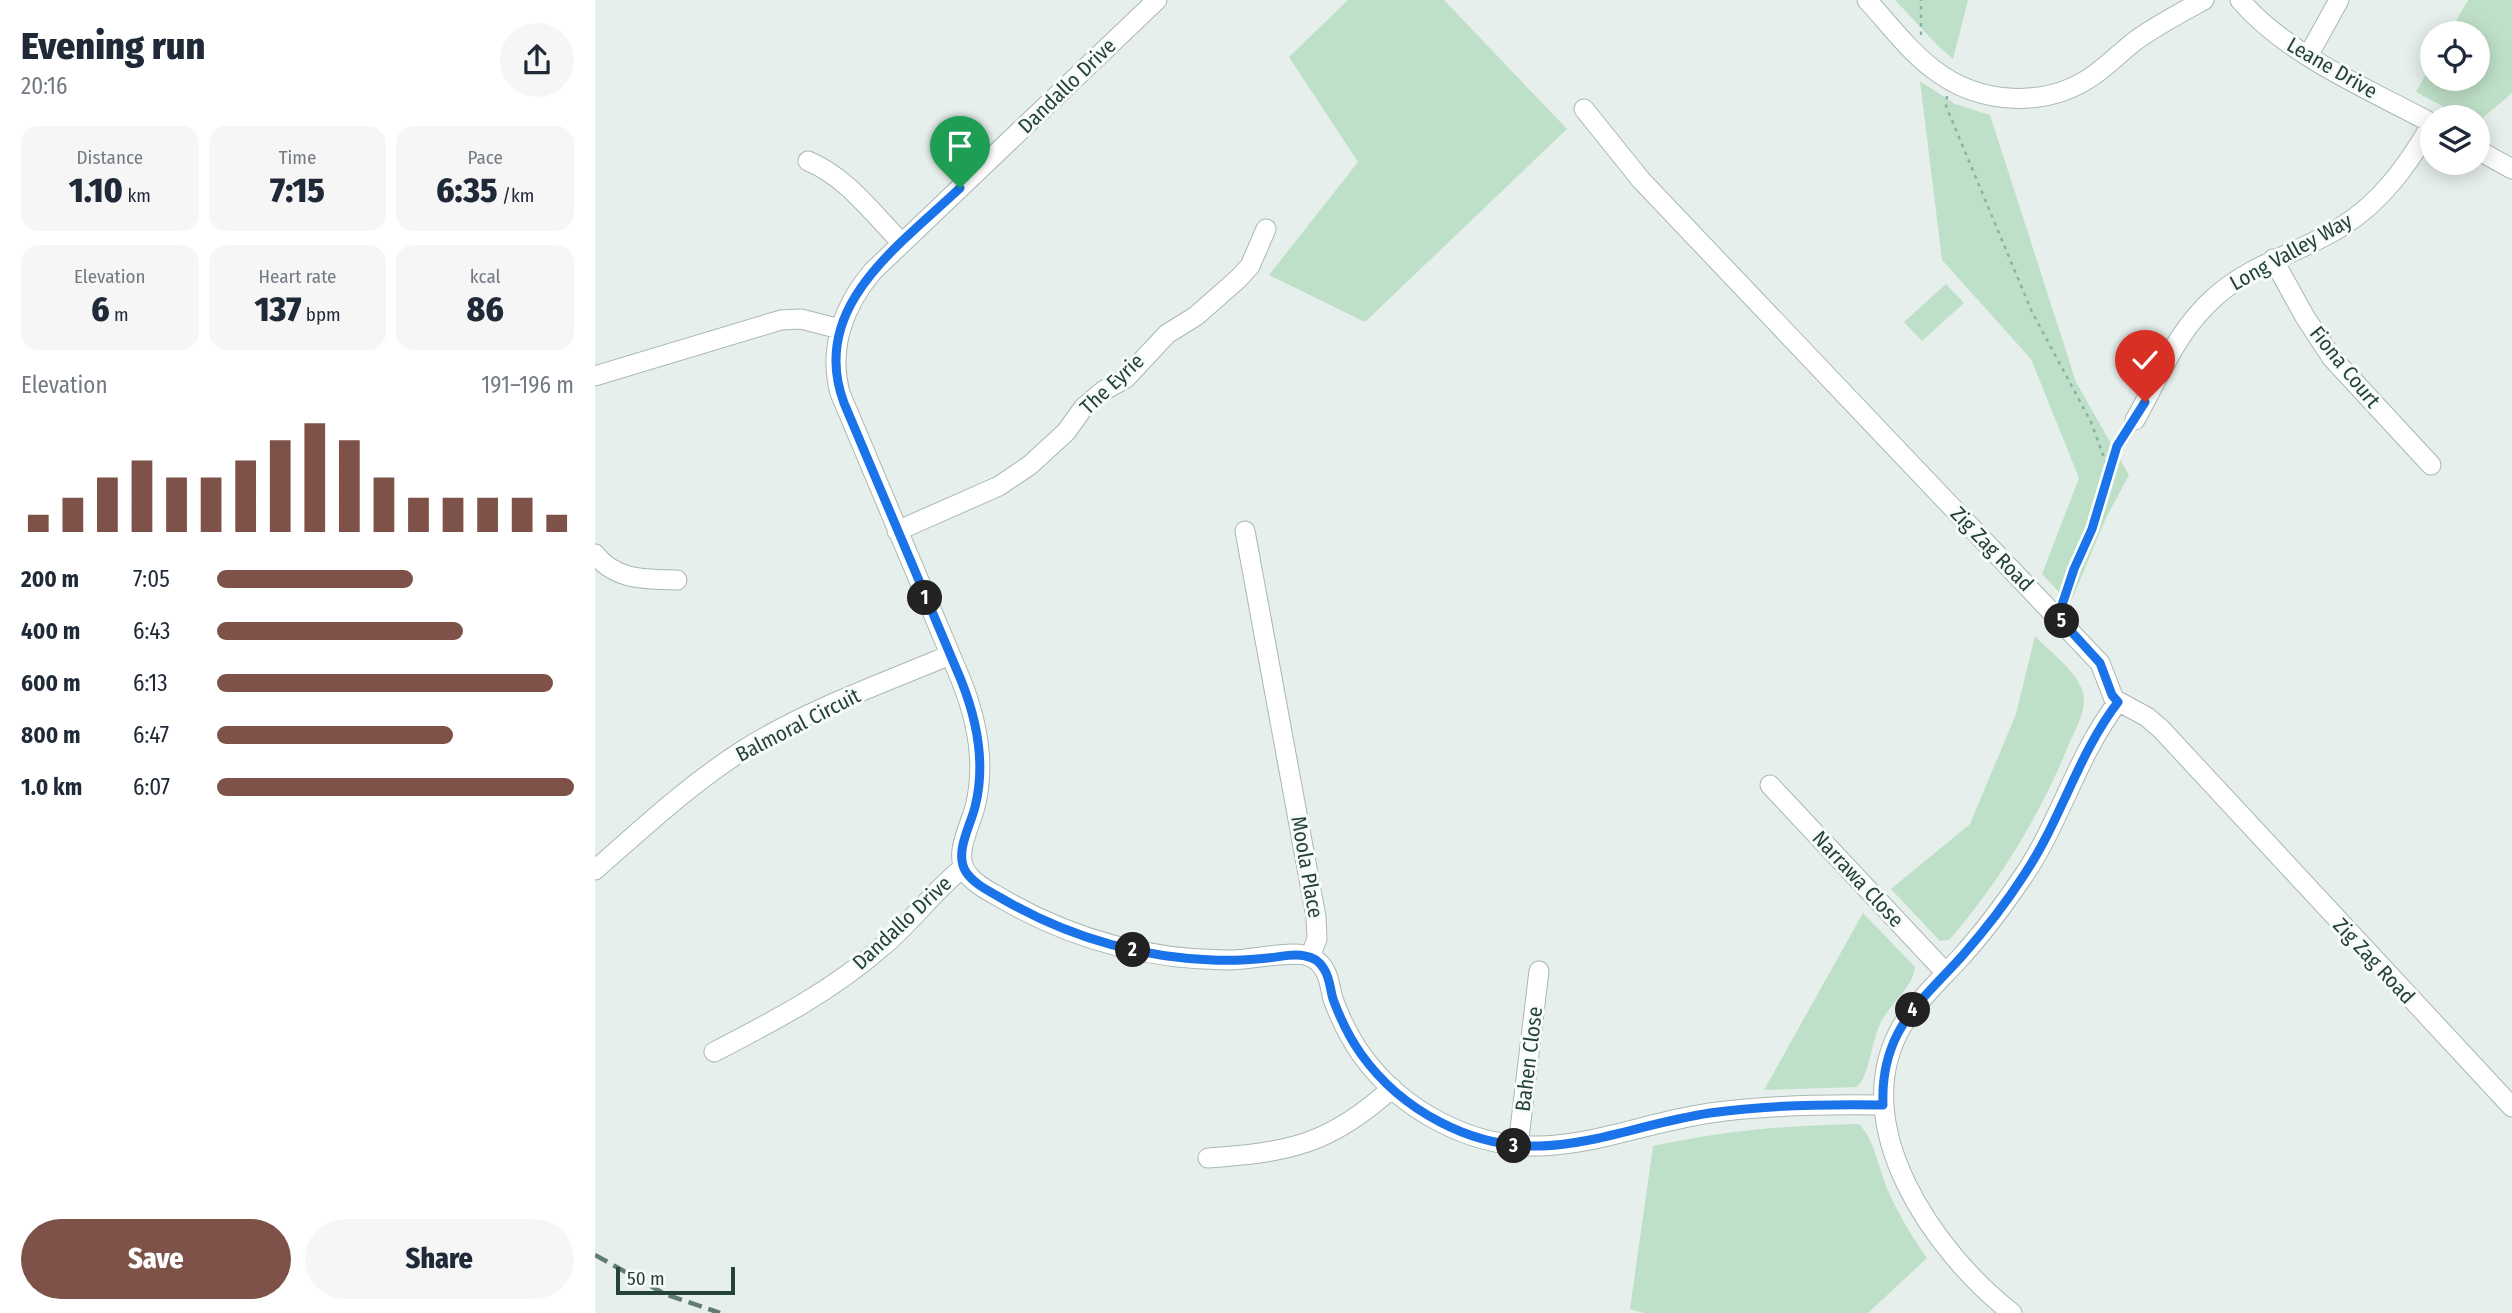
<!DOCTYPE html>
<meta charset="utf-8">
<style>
:root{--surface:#fff;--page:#f6f6f7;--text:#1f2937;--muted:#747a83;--accent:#7f5249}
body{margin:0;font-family:"Fira Sans Condensed",sans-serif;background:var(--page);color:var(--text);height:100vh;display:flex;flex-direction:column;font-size:26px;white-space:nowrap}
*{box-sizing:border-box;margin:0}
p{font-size:23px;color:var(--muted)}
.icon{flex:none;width:38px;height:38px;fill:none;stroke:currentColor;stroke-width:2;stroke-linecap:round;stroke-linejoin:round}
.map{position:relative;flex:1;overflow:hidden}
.side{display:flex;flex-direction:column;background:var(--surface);width:595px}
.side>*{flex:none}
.controls{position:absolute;left:1825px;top:21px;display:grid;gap:14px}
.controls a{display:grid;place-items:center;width:70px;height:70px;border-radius:50%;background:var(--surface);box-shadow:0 4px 18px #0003;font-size:35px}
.scale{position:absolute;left:21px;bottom:18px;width:119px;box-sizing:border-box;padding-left:7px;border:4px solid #24423a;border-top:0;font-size:19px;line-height:24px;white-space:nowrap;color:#24423a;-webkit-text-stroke:5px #f7fbf9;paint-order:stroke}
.pin{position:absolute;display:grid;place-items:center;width:60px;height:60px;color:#fff;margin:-72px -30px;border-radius:50% 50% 50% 0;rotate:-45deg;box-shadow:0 0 7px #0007}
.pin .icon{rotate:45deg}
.km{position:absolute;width:35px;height:35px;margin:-18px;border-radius:50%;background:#222;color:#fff;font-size:19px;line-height:35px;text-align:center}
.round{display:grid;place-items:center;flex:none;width:74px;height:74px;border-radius:37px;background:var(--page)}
.headline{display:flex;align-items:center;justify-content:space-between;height:119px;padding:0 21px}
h1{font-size:38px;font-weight:800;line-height:52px}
.figures{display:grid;grid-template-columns:repeat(3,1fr);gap:10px;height:119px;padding:7px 21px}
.figures div{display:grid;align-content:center;border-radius:18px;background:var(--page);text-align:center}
.figures b{font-size:35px;font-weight:800}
.figures small{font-size:19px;font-weight:400}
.figures p{font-size:19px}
.chart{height:196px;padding:14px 21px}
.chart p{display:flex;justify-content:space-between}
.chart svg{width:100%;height:126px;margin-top:7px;stroke:var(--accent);stroke-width:6}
.button{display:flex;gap:14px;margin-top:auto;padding:14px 21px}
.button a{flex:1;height:80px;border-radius:42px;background:var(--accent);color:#fff;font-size:28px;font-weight:800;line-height:80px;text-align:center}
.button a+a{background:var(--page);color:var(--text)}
ul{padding:0 21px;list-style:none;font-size:23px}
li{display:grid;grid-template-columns:112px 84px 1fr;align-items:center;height:52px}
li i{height:18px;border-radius:9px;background:var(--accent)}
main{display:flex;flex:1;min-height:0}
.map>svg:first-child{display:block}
.green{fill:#bfe0c8}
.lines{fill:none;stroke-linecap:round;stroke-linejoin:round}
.street-casing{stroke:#a8b8b2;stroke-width:21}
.path{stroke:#86b3a5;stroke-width:2.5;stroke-dasharray:3.5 5;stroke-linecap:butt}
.street{stroke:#fff;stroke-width:19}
.rail{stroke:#5f7d75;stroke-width:4.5;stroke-dasharray:14 7;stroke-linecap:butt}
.route-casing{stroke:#fff;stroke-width:14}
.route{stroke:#1a73e8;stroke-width:9}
.labels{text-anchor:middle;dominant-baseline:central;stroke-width:6;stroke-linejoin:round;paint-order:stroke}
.street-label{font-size:21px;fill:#24423a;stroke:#f7fbf9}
</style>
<main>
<section class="side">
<div class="headline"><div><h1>Evening run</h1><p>20:16</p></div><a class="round"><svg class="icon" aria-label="share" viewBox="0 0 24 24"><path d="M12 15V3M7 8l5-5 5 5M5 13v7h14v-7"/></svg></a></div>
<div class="figures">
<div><p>Distance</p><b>1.10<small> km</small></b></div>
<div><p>Time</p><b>7:15</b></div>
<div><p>Pace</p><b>6:35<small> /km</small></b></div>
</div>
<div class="figures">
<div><p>Elevation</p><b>6<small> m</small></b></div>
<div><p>Heart rate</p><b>137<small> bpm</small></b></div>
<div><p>kcal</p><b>86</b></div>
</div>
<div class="chart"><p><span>Elevation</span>191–196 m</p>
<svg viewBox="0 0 160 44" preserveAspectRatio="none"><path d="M5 44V38M15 44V32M25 44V25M35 44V19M45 44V25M55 44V25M65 44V19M75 44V12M85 44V6M95 44V12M105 44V25M115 44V32M125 44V32M135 44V32M145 44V32M155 44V38"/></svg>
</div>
<ul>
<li><b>200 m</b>7:05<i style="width:55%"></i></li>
<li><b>400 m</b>6:43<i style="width:69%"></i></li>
<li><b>600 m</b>6:13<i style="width:94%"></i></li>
<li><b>800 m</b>6:47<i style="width:66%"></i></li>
<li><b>1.0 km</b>6:07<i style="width:100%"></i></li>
</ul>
<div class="button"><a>Save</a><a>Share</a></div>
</section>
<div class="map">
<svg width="1917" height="1313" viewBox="0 0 1917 1313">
<rect width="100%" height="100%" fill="#e6efeb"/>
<path class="green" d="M753 0H849L972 129 770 322 674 275 763 162 694 57Z
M1300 0H1373L1358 59 1343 46Z
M1873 0H1917V93L1883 122V117H1868L1821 92 1837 63 1838 79H1883V33H1854Z
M1325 81 1360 104 1395 115 1481 382 1534 475 1511 518 1475 604 1447 574 1484 478 1436 359 1347 260Z
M1351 284 1369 303 1327 341 1309 322Z
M1440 636C1455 652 1483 672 1488 693 1492 711 1481 728 1474 744 1444 817 1405 881 1354 940L1345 941 1296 889 1375 824 1421 714Z
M1268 913 1320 967C1318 987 1295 1004 1286 1022 1276 1041 1275 1075 1262 1087L1169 1090Z
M1264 1124C1281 1141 1284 1173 1295 1195 1305 1217 1318 1238 1332 1258L1273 1313H1049L1035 1309 1058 1146C1126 1131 1194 1125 1264 1124Z"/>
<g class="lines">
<g class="street-casing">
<path id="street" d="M562 0 278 271C249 305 233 348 245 393L366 680C382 720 391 764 380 807 375 827 359 853 371 872 379 884 394 891 406 898 474 938 550 959 630 960 654 961 687 951 710 955 718 957 725 962 729 969 735 978 735 989 738 999 745 1018 754 1037 766 1054 786 1082 814 1106 845 1122 945 1174 1016 1128 1115 1113 1173 1105 1231 1104 1288 1105
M1272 0C1293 23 1313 50 1338 69 1384 105 1451 109 1499 75 1513 65 1526 52 1540 41 1562 25 1585 13 1609 0
M1645 0C1693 56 1774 89 1838 124
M1713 56 1744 0
M989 109 1046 180 1505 663 1519 699 1552 717 1566 729 1917 1107
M1883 150 1917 169
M213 161C252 177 278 214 307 243
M1678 259 1710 317 1737 358 1836 465
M0 376 186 320 206 319 245 329
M1540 420C1565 376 1581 331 1621 296 1658 263 1705 253 1746 227 1787 202 1813 164 1837 124
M302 531 404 486 435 465 471 432 489 407 508 391 531 378 572 334 601 316 643 279 655 266 671 229
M650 531 721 917 722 939 715 957
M0 554C21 581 51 579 82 580
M1175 785 1351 973
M0 870C48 828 96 783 150 749 214 709 286 684 355 655
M119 1052C179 1021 237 991 288 946 317 922 339 890 369 867
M923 1146 944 971
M613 1158C694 1152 735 1145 797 1088
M1417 1313C1340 1253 1249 1125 1307 1026 1323 1000 1345 980 1365 958 1388 933 1408 906 1427 878 1465 823 1482 755 1523 702"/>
</g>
<path class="path" d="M1326 35V0
M1352 96 1351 106 1437 312 1496 422 1515 474
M1469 598 1498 529 1522 446 1530 434"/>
<use href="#street" class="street"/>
<path class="rail" d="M0 1255 70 1294 125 1313"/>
</g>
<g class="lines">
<g class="route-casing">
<path id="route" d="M365 188C304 246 213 307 249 403L366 680C382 720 391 764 380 807 375 827 359 853 371 872 379 884 394 891 406 898 471 936 542 957 617 960 636 961 654 960 673 958 685 957 698 953 710 956 718 957 725 962 729 969 735 978 735 989 738 999 745 1018 754 1037 766 1054 786 1082 814 1106 845 1122 944 1174 1016 1128 1115 1113 1172 1105 1231 1104 1288 1105 1287 1080 1291 1056 1303 1033 1319 1003 1345 981 1368 955 1390 930 1411 903 1429 875 1466 820 1483 754 1523 702L1517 695 1505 663 1463 617 1479 569 1497 529 1522 446 1550 402"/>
</g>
<use href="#route" class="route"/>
</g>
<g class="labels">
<g class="street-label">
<text transform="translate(1737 68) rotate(30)">Leane Drive</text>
<text transform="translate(472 86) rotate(-44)">Dandallo Drive</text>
<text transform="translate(1696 252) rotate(-29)">Long Valley Way</text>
<text transform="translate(1750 367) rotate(51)">Fiona Court</text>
<text transform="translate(517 384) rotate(-43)">The Eyrie</text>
<text transform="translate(1397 549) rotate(46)">Zig Zag Road</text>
<text transform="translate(203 725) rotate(-27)">Balmoral Circuit</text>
<text transform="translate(712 867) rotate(80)">Moola Place</text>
<text transform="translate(1263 879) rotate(47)">Narrawa Close</text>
<text transform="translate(307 923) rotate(-43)">Dandallo Drive</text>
<text transform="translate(1779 961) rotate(47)">Zig Zag Road</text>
<text transform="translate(934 1059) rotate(-83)">Bahen Close</text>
</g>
</g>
</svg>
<div class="controls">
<a><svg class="icon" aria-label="locate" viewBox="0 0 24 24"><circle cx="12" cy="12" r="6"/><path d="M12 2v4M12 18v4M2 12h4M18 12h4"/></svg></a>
<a><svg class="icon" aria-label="layers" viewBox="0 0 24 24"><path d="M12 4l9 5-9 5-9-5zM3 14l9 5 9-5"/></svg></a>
</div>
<div class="scale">50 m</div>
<div class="pin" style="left:365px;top:188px;background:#1e9e55"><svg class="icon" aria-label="arrive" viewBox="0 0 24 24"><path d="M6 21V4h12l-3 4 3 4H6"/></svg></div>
<div class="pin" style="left:1550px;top:402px;background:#d93025"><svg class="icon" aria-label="check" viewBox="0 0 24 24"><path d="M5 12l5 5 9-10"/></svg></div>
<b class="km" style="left:330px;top:598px">1</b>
<b class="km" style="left:538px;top:950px">2</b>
<b class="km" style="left:919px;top:1146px">3</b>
<b class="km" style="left:1318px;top:1010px">4</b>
<b class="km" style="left:1467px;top:621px">5</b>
</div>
</main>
